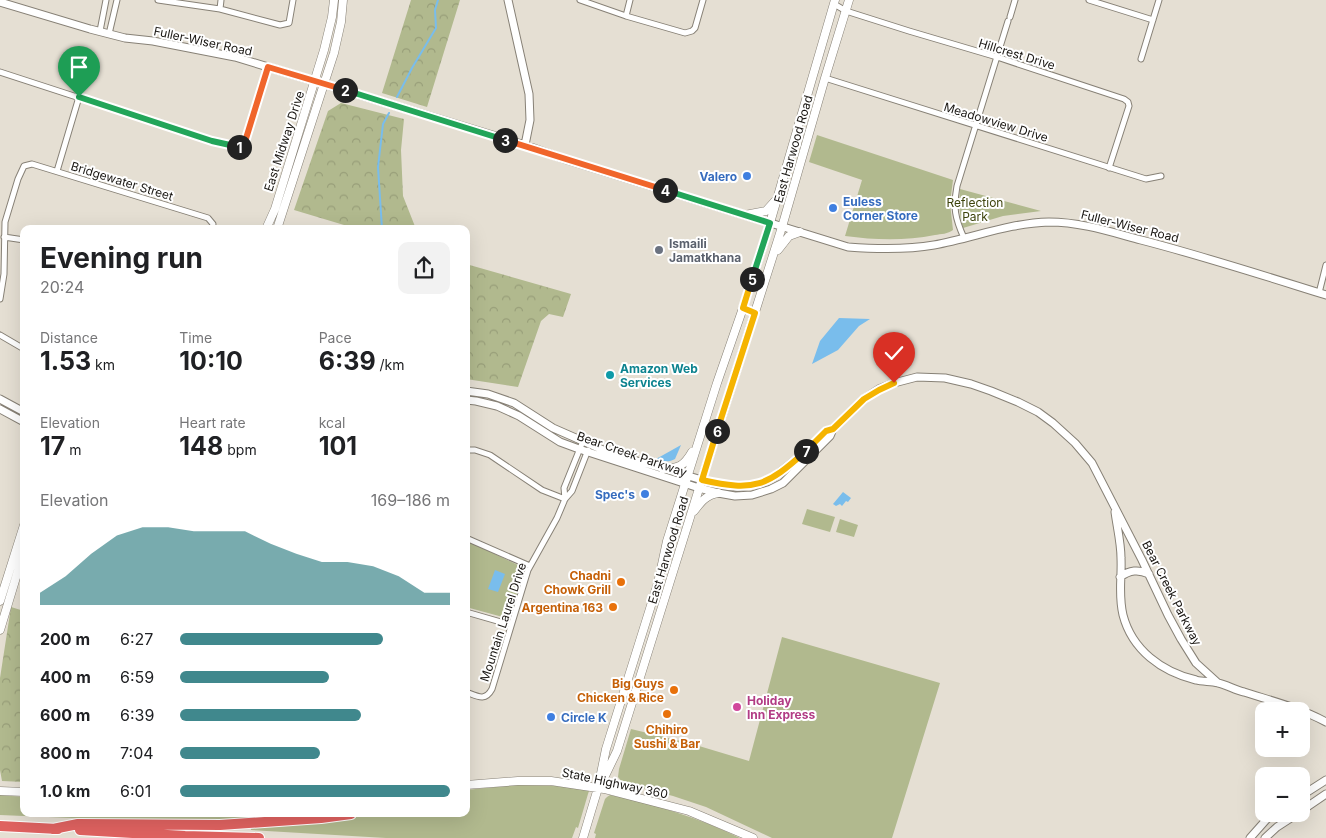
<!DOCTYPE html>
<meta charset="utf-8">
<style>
:root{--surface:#fff;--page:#f2f2f2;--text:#202124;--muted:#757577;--accent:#40888d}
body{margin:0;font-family:Inter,sans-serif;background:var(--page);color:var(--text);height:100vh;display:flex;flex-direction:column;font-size:19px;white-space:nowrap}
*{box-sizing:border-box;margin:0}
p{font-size:16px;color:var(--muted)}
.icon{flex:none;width:28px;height:28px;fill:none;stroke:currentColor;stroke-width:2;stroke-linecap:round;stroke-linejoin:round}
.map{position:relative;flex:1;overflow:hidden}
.drawer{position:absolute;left:20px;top:225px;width:450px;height:592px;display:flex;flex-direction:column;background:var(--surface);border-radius:10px;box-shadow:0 5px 20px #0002}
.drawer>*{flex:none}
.controls{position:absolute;left:1255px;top:702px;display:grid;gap:10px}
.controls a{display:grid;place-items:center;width:55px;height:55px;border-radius:10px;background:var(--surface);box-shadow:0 5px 20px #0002;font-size:25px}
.pin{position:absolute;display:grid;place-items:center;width:42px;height:42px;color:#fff;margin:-51px -21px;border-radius:50% 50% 50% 0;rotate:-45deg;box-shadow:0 0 5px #0007}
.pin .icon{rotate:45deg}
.km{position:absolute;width:25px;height:25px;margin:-12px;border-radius:50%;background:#222;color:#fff;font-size:14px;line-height:25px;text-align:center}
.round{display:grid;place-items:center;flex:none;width:52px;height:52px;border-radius:10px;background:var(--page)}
.headline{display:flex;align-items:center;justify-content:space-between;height:85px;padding:0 20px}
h1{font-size:28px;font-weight:700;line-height:38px}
.stats{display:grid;grid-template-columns:repeat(3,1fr);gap:8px;height:85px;padding:5px 20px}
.stats div{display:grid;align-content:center}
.stats b{font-size:25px;font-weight:700}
.stats small{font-size:14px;font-weight:400}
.stats p{font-size:14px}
.chart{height:140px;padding:10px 20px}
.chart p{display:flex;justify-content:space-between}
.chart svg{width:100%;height:90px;margin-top:5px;fill:var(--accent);opacity:.7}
ul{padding:0 20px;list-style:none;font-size:16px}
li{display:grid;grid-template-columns:80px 60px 1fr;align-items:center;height:38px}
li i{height:12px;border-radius:6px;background:var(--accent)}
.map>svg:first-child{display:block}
.green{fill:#b1b98e}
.forest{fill:url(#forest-crowns)}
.water{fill:#79bdec}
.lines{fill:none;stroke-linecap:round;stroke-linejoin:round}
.stream{stroke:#79bdec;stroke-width:2}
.minor-casing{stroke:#878176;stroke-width:7}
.tertiary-casing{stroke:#878176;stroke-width:9}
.secondary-casing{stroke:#878176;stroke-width:9}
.motorway-casing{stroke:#fff;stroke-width:12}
.minor{stroke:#fff;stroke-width:5}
.tertiary{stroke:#fff;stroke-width:7}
.secondary{stroke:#fff;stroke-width:8}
.motorway{stroke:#df6260;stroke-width:10}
.split-1-casing{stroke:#fff;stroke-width:10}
.split-2-casing{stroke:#fff;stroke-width:10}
.split-3-casing{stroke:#fff;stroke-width:10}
.split-4-casing{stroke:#fff;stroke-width:10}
.split-5-casing{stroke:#fff;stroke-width:10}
.split-6-casing{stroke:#fff;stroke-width:10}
.split-7-casing{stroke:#fff;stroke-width:10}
.split-8-casing{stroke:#fff;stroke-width:10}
.split-1{stroke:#22a559;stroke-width:6}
.split-2{stroke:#f0652b;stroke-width:6}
.split-3{stroke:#22a559;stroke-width:6}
.split-4{stroke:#f0652b;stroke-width:6}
.split-5{stroke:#22a559;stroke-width:6}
.split-6{stroke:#f5b400;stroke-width:6}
.split-7{stroke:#f5b400;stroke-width:6}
.split-8{stroke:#f5b400;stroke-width:6}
.shop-dot{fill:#3f7fe0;stroke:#fff;stroke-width:2}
.worship-dot{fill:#6b7280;stroke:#fff;stroke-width:2}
.culture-dot{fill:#0f9aa8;stroke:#fff;stroke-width:2}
.food-dot{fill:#e8710a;stroke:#fff;stroke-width:2}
.hotel-dot{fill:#d1479c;stroke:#fff;stroke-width:2}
.labels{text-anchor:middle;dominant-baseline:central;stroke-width:4;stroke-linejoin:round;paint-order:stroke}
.street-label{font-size:12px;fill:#191612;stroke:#fff}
.shop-label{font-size:12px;font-weight:bold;fill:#366cbe;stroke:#fff;text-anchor:end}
.park-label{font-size:12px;fill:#3d430b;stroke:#fff}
.worship-label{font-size:12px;font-weight:bold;fill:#5b616d;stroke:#fff;text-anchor:start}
.culture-label{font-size:12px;font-weight:bold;fill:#0d838f;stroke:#fff;text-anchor:start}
.food-label{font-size:12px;font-weight:bold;fill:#c56008;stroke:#fff;text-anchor:end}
.hotel-label{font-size:12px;font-weight:bold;fill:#b23c85;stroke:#fff;text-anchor:start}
</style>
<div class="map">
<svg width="1326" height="838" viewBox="0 0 1326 838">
<defs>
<pattern id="forest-crowns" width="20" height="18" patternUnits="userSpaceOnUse" patternTransform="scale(1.25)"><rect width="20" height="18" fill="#b1b98e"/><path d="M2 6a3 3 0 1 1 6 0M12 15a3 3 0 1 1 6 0" fill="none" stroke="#989e79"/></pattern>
</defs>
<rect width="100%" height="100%" fill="#e5dfd3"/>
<path class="green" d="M817 135 953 180 950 203 953 230C948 234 941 234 935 235 905 241 875 240 845 236L862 180 809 162Z
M960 189 1041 211 1003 216 963 228C959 215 959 203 960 189Z
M807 509 835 517 830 532 802 524Z
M840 519 858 525 854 537 836 532Z
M466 540 524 568 525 572 510 619 466 607Z
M782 637 940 683 892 838H772L706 807 673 796 623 783 618 777 619 769 631 729 689 743 749 761Z
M516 785 556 786 587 789 589 791 588 794 578 828 576 827 572 838H386L251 830V825L351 816 365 814H466V790Z
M0 795 24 797V814H321L202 821 120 820 0 815Z
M610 795C655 804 699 818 740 838H595L596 834 594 833 605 799 607 797Z"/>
<path class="forest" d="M411 0H460L427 107 382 93Z
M341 103 404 119 401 150 403 196 416 229H345L344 225 294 210 328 111Z
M466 264 571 294 563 317 549 314 541 321 518 387 466 379Z
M11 607 24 611V782L2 781 0 770V678Z"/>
<path class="water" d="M839 318 870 319 859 326 838 350 812 364 820 341Z
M681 445 675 459C668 463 663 461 656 459Z
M843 492 851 498 848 502 846 501 842 506 840 504 836 506 833 504Z
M495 570 505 574 498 592 488 589Z"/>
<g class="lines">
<path class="stream" d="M397 97 412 68 436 28 435 10 438 0
M382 229 378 167 383 124 389 113"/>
<g class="minor-casing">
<path id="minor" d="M158 0 220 9 280 25 289 23 293 0
M580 0 626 16 685 33 692 31 695 28 703 0
M1089 0 1153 20
M834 4 846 11 909 31 997 57 1124 99 1128 102 1129 106 1109 168
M220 9 221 0
M626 16 630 0
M1010 17 1015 0
M100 31 106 0
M109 34 117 0
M1141 59 1159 0
M0 72 212 141 242 148 244 145 268 67
M825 78 1146 179 1161 176
M57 171 79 97
M4 237 24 240
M964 238C955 218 953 208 957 186L1008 21
M1319 293 1326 265
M0 299 4 274 5 222 18 179 24 166 32 164 208 218 213 224 212 229
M0 335 24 349
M466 450H475L490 455 542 490 565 499
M565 499 564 488 583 441
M466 538 530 566
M466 612 511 625
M466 692C477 696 485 702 492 689L528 570 557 518 565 499 572 491 588 450"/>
</g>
<g class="tertiary-casing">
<path id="tertiary" d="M508 0 529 94 530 120 525 145
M0 2 90 29 125 38 153 41 235 57 525 145 567 160 848 247C876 249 906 250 934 245 973 238 1009 223 1049 222 1081 222 1111 232 1141 240 1203 256 1265 276 1326 295
M466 391 488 394 514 403 553 428 610 453 702 480 719 484 737 487 758 484 774 477 804 453 826 431 833 429 864 399 879 389 894 383 917 377 945 378 971 384 991 391 1018 402 1038 412 1053 423 1075 443 1092 463 1142 560 1168 615 1181 639 1196 663 1218 683
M0 399 24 412
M466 400 476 401 497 406 519 416 560 442 579 449 699 488 718 493 735 496 752 495 771 489 783 483 830 436 833 429
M0 409 24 422
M1115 512C1117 527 1121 543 1121 558 1122 578 1118 594 1123 615 1132 650 1162 672 1196 680 1203 682 1211 681 1218 683 1227 685 1235 690 1244 692 1272 701 1300 708 1326 722
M1120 577C1130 570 1138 569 1149 574
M1301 796 1326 780
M1301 811 1326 794
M1250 838 1266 820 1274 814
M1265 838 1277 827 1297 814"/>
</g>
<g class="secondary-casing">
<path id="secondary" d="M745 215 766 211 775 201
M266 229 275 209 324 50 332 17 334 0
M277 229 334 53 341 22 343 0
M778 250 789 236 800 232
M663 469C679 468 684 466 692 452
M694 511C701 502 706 495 718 493
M0 601 24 525
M0 630 24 551
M603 780 617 751 697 495 782 227 825 78 849 0
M466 785 518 781H551L604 789 689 811 753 838
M0 791 24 792
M583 838 598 788 606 749 658 583 667 541 717 383 743 308 770 223 835 0"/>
</g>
<g class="motorway-casing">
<path id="motorway" d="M0 826 58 829
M53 829 78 824 220 825 321 818 351 814
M80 830 185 836 259 838"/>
</g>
<use href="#minor" class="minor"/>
<use href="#tertiary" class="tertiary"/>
<use href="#secondary" class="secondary"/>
<use href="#motorway" class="motorway"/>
</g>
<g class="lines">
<g class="split-1-casing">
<path id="split-1" d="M79 97 212 141 239 147"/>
</g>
<g class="split-2-casing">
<path id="split-2" d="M239 147 242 148 244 145 268 67 345 90"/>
</g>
<g class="split-3-casing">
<path id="split-3" d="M345 90 505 140"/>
</g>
<g class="split-4-casing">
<path id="split-4" d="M505 140 665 190"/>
</g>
<g class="split-5-casing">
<path id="split-5" d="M665 190 770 223 752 279"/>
</g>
<g class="split-6-casing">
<path id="split-6" d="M717 431 755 313 743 308 752 279"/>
</g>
<g class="split-7-casing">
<path id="split-7" d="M717 431 702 480C755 492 767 486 806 451"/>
</g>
<g class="split-8-casing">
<path id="split-8" d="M806 451 826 431 833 429 864 399 879 390 894 383"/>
</g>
<use href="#split-1" class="split-1"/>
<use href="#split-2" class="split-2"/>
<use href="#split-3" class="split-3"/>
<use href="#split-4" class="split-4"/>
<use href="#split-5" class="split-5"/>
<use href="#split-6" class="split-6"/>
<use href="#split-7" class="split-7"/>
<use href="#split-8" class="split-8"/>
</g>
<g class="shop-dot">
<circle cx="747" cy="176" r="5"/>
<circle cx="833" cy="208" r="5"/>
<circle cx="645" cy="494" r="5"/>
<circle cx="551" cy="717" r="5"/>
</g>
<circle class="worship-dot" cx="659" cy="250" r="5"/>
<circle class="culture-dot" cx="610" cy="375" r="5"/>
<g class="food-dot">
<circle cx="621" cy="582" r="5"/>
<circle cx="613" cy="607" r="5"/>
<circle cx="674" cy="690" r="5"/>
<circle cx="667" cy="714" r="5"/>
</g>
<circle class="hotel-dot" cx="737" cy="707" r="5"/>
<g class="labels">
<g class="street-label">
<text transform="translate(203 41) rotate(12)">Fuller-Wiser Road</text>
<text transform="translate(1017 54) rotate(17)">Hillcrest Drive</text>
<text transform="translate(996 122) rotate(17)">Meadowview Drive</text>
<text transform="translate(284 141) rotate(-72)">East Midway Drive</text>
<text transform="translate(793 149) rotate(-74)">East Harwood Road</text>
<text transform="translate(122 181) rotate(17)">Bridgewater Street</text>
<text transform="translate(1130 226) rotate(14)">Fuller-Wiser Road</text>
<text transform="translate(632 454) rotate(19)">Bear Creek Parkway</text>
<text transform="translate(668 550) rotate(-73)">East Harwood Road</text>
<text transform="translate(1172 593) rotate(63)">Bear Creek Parkway</text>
<text transform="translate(503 622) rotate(-72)">Mountain Laurel Drive</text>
<text transform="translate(615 783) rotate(12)">State Highway 360</text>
</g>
<g class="shop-label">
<text x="737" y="176">Valero</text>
<text x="843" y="201" text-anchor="start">Euless<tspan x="843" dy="14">Corner Store</tspan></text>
<text x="635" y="494">Spec's</text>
<text x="561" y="717" text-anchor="start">Circle K</text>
</g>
<g class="park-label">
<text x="975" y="202">Reflection<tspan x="975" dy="14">Park</tspan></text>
</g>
<g class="worship-label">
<text x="669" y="243">Ismaili<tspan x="669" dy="14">Jamatkhana</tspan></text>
</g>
<g class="culture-label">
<text x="620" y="368">Amazon Web<tspan x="620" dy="14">Services</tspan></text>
</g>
<g class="food-label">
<text x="611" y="575">Chadni<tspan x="611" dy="14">Chowk Grill</tspan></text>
<text x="603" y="607">Argentina 163</text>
<text x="664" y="683">Big Guys<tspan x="664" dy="14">Chicken &amp; Rice</tspan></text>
<text x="667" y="729" text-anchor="middle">Chihiro<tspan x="667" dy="14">Sushi &amp; Bar</tspan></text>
</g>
<g class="hotel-label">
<text x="747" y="700">Holiday<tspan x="747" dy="14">Inn Express</tspan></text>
</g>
</g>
</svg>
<div class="controls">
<a>+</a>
<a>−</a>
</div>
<div class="pin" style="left:79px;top:97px;background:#1e9e55"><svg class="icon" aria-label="arrive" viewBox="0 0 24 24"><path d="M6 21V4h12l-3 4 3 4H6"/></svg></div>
<div class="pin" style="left:894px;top:383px;background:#d93025"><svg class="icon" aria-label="check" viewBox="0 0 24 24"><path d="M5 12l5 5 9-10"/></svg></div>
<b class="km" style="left:239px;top:147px">1</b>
<b class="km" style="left:345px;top:90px">2</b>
<b class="km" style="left:505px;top:140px">3</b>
<b class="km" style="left:665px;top:190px">4</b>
<b class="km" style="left:752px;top:279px">5</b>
<b class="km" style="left:717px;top:431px">6</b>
<b class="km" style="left:806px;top:451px">7</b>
<section class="drawer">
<div class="headline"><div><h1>Evening run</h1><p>20:24</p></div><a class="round"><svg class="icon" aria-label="share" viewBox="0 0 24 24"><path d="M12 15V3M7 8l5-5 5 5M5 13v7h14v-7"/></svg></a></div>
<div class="stats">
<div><p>Distance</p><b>1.53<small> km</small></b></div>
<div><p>Time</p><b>10:10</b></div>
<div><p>Pace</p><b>6:39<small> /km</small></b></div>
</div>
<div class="stats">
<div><p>Elevation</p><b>17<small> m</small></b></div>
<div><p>Heart rate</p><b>148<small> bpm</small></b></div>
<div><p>kcal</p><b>101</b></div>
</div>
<div class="chart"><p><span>Elevation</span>169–186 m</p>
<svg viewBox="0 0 160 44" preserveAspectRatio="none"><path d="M0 44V38L10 30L20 19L30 10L40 6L50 6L60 8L70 8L80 8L90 14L100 19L110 23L120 23L130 25L140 30L150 38L160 38V44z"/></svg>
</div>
<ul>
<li><b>200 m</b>6:27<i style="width:75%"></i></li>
<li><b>400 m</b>6:59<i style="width:55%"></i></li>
<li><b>600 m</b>6:39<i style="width:67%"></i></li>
<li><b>800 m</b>7:04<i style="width:52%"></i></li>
<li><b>1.0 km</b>6:01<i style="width:100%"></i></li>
</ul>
</section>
</div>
